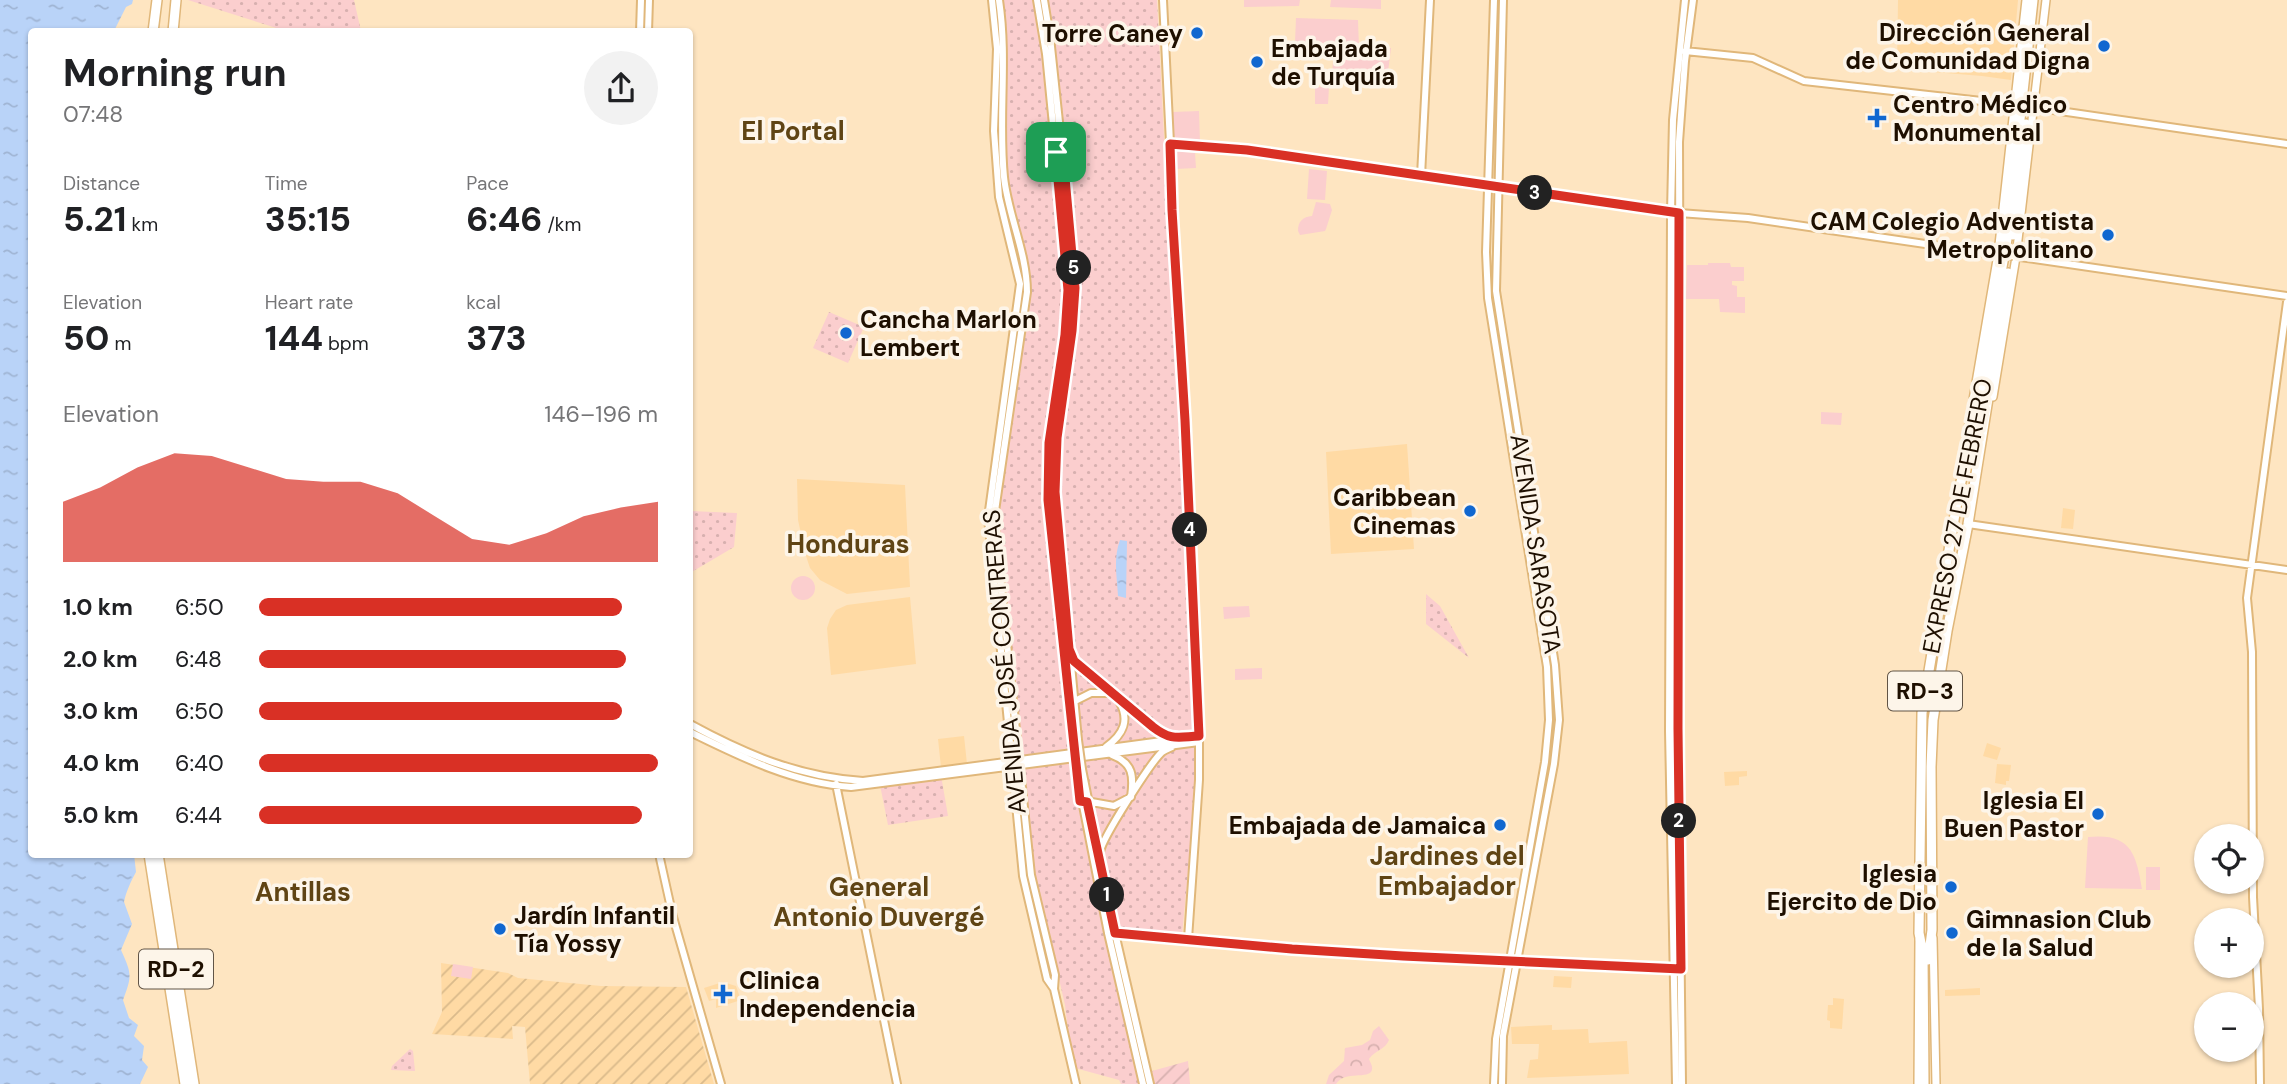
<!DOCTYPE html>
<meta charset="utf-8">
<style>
:root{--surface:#fff;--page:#f2f2f2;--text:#202124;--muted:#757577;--accent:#d93025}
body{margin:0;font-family:"DM Sans",sans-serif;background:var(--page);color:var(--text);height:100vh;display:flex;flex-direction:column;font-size:26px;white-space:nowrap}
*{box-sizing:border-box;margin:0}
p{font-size:23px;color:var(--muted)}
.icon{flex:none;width:38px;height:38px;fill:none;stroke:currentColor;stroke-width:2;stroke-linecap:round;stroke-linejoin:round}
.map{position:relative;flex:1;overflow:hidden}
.details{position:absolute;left:28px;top:28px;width:665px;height:830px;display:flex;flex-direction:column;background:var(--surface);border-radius:7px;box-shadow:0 2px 5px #0004}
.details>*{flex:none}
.fabs{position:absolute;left:2194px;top:824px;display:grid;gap:14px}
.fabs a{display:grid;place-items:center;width:70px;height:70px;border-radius:50%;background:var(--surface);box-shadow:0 2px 5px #0004;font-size:35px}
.pin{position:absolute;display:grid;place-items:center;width:60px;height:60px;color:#fff;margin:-30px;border-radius:14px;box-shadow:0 4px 10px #0006}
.km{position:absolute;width:35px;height:35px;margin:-18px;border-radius:50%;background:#222;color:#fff;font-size:19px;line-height:35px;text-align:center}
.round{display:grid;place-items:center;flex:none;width:74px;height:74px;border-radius:37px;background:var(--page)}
.overview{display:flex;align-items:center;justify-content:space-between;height:119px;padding:0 35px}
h1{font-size:38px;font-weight:700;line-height:52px}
.metrics{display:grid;grid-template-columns:repeat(3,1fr);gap:10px;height:119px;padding:7px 35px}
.metrics div{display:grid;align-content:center}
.metrics b{font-size:35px;font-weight:700}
.metrics small{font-size:19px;font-weight:400}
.metrics p{font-size:19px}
.chart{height:196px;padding:14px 35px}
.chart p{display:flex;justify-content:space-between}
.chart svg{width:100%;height:126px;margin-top:7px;fill:var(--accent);opacity:.7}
ul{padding:0 35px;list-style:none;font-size:23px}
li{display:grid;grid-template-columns:112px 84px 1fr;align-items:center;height:52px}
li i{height:18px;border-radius:9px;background:var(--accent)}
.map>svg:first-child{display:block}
.built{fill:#ffdaa4}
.industrial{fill:url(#industrial-furrows)}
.grass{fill:#fbcece}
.forest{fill:url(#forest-crowns)}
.park{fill:url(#park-dots)}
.garden{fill:url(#garden-furrows)}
.water{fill:url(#water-ripples)}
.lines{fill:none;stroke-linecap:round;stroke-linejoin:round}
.secondary-casing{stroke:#e0b77a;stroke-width:10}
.primary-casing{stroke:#e0b77a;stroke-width:10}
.highway-casing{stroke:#e0b77a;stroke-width:12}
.secondary{stroke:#fff;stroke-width:6}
.primary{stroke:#fff;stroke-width:7}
.highway{stroke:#fff;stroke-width:9}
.secondary-bridge-casing{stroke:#e0b77a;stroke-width:10;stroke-linecap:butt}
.secondary-bridge{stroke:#fff;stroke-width:6}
.route-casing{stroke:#fff;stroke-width:14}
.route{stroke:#d93025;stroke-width:9}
.poi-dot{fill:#1067d0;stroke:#fdf5e9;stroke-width:2.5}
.labels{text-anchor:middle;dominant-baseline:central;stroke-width:7;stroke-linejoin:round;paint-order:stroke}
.shield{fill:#fdf5e9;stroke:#615446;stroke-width:2}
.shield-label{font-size:23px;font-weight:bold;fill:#1e0f00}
.poi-label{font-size:24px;font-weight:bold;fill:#1e0f00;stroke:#fdf5e9;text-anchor:end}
.street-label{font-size:24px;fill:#1e0f00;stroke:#fdf5e9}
.neighbourhood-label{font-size:26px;font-weight:bold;fill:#5f4414;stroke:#fdf5e9}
</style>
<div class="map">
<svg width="2287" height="1084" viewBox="0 0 2287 1084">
<defs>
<pattern id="industrial-furrows" width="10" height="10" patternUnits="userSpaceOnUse" patternTransform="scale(1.75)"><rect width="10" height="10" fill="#ffdaa4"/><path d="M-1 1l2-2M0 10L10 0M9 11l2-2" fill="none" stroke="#daba8b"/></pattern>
<pattern id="forest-crowns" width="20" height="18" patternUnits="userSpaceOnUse" patternTransform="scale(1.75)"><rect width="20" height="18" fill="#fbcece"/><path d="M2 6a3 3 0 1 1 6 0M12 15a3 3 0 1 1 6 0" fill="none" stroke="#d7b0af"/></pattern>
<pattern id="park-dots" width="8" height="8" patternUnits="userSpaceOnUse" patternTransform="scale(1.75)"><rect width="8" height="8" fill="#fbcece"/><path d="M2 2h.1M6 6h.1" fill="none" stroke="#d7b0af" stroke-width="1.8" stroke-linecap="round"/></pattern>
<pattern id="garden-furrows" width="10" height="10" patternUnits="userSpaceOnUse" patternTransform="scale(1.75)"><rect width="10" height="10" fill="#fbcece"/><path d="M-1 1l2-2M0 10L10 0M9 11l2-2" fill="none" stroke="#d7b0af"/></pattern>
<pattern id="water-ripples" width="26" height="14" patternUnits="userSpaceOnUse" patternTransform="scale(1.75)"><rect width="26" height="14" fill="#b9d3f8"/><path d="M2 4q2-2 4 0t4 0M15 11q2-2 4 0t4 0" fill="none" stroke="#9fb4d3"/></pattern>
</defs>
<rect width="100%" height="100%" fill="#fee5c1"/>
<path class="built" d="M1898 0H2018L2011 80 1982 76 1897 69Z
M1407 444 1414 549 1331 554 1326 452Z
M797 479 905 485 910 587 847 594 820 580 810 568 806 556 798 520Z
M2063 508 2075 510 2073 529 2061 528Z
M910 597 916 664 831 675 827 628 830 619 836 610 847 605Z
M964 736 967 764 941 767 938 739Z
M1987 743 2001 748 1997 760 1983 756Z
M1997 764 2011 765 2009 781H2006V785L1995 783Z
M1747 771V776L1739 777V785L1725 786 1724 772Z
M1554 976 1572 977 1571 988 1553 987Z
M723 982 736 986 741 1000 716 1008V999L709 1001 704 988Z
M1980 988V995L1945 996V990Z
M1833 998 1844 999 1842 1029 1830 1028V1021L1827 1020 1828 1005H1833Z
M1552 1025V1030L1588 1029 1589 1043 1627 1041 1629 1074 1527 1078 1530 1060 1538 1059 1539 1044H1512L1511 1027Z"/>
<path class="industrial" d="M441 963 508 973 518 978 601 986 686 987 714 1084H530L525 1027 512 1026 513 1039 432 1034 442 1012Z"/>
<path class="grass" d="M1244 0H1300L1299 6 1244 7Z
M1331 0H1381V9L1330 7Z
M1296 18 1358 20 1359 48H1391L1387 80 1332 77 1334 44 1295 42Z
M1315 87H1329L1328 104H1315Z
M1199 111 1200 143 1173 141V112Z
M1175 151 1195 153 1196 168 1176 169Z
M1309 169 1327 171 1325 200 1307 199Z
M1316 202 1330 204 1332 210 1326 229 1325 231 1300 235 1298 231C1298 221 1303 217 1312 216Z
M1708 263H1730L1731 267H1744V281H1732V285L1737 286V297H1745V313L1720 312 1719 299H1686L1687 265H1708Z
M1821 412 1842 413 1841 425 1821 424Z
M791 588a12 12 0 1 1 24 0a12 12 0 1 1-24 0Z
M1249 606 1250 617 1224 619 1223 607Z
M1262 668V679L1235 680V669Z
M2088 837C2130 833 2136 852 2142 889L2085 888Z
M2146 867H2160V890H2146Z
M453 964 473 967 471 979 451 976Z"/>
<path class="forest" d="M1379 1026 1389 1040C1385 1050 1375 1050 1369 1059 1370 1062 1373 1066 1372 1070 1369 1080 1345 1070 1336 1084H1326L1329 1075 1344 1061 1345 1048 1362 1045 1370 1040 1373 1031Z"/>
<path class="park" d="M188 0H354L361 31H286Z
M1001 0H1157L1196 762 1195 798 1182 935 1106 931 1140 1084H1121L1119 1080 1075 1068 1070 1048 1065 1005 1034 870 997 518 1029 296 1008 192 1004 152 1006 55Z
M829 312 864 327 848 363 813 348Z
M690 511 737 513 734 547 690 573Z
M1426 594 1440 606 1469 658 1426 624Z
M941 775 948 816 888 825 880 785Z
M410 1049 413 1051 415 1071 391 1070 392 1066Z"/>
<path class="garden" d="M1188 1061 1190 1084H1155L1152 1071Z"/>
<path class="water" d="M0 0H133L132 4 126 7 114 31 32 32V854H134L136 872C131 881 126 892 124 902L132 924 121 950C132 974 132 976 123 1000L129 1018 138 1025 134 1036 144 1046 142 1060 148 1067 140 1084H0Z
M1120 540 1127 541 1126 598 1118 596C1117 577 1113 559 1120 540Z"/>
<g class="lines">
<g class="secondary-casing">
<path id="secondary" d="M992 0 997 49 994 131 999 197 1020 284 988 518 1023 876 1047 979 1054 989
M999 0C1008 59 998 118 1004 177 1008 215 1027 253 1027 292L994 518 1031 875 1055 975 1054 989 1076 1084
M1037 0 1046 54 1067 267 1068 290 1065 335 1049 443 1048 500 1073 741
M1044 0 1050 37 1074 263 1072 331 1057 438 1055 492 1078 740
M1163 0 1199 736V780L1188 939
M640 32 641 0
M648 32 649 0
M1685 51 1753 58 1804 81 2017 105
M2032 107 2287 144
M1170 144 1247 150 1497 188 1679 213 1748 218 2000 255
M1421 176 1430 0
M2013 256 2287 296
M1968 524 2287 570
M1070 653 1074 661 1153 727 1171 737
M1073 702 1091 693H1112
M690 724C745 754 799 777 863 781L1199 736
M690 732C741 757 793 783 851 787L1199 742
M1106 747C1124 734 1130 720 1119 701
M1082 769 1115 933 1150 1084
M1076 770 1108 933 1143 1084
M836 784 897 1084
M1086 801 1114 806 1131 797C1134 776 1133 763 1112 755
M1100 852C1102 838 1151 762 1162 752 1166 749 1168 749 1172 747
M659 854 673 917 721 1084
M1108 933 1292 949 1518 963 1676 968
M1494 1084 1496 1039 1545 762 1549 720 1547 667 1488 298 1486 252 1494 0
M1502 1084 1503 1036 1554 764 1559 720 1555 665 1496 291 1503 0
M1676 1084 1669 731 1671 212 1673 120 1685 0
M1682 1084 1678 729 1680 470 1679 142 1685 61 1693 0
M2260 1084 2259 1009 2253 897 2252 652 2247 598 2287 302"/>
</g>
<g class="primary-casing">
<path id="primary" d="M1993 397 2016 257 2046 0
M1967 447V435L1998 254 2026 0
M1933 938 1936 1084
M1918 1084 1919 940"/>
</g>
<g class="highway-casing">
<path id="highway" d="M153 32 157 0
M173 32 176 0
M2013 235 2026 124
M149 854 185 1084
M158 854 194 1084
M1928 960 1932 930 1931 767 1933 720 1947 631 1968 524 2008 273
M1924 1084 1923 953 1919 933 1922 713 1959 490 1972 436 2007 239 2033 0"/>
</g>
<use href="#secondary" class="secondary"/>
<use href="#primary" class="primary"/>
<use href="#highway" class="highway"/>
<g class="secondary-bridge-casing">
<path id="secondary-bridge" d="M2018 106 2032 107
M2002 255 2013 256
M1078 740 1082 769
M1073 741 1076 770"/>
</g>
<use href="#secondary-bridge" class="secondary-bridge"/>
</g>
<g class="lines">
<g class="route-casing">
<path id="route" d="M1061 134 1075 288 1072 331 1057 438 1055 492 1069 649 1074 661 1153 727C1171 741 1178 737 1199 736L1185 420 1172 210 1170 144 1247 150 1679 213 1678 729 1681 969 1403 956 1292 949 1115 933 1087 802 1080 801 1048 500 1049 443 1065 335 1068 290 1054 135Z"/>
</g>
<use href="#route" class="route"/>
</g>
<g class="poi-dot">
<circle cx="1197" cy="33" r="7"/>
<circle cx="2104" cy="46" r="7"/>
<circle cx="1257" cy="62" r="7"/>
<path d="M1873.5 107.5h7v7h7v7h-7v7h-7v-7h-7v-7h7z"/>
<circle cx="2108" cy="235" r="7"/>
<circle cx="846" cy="333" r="7"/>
<circle cx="1470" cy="511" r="7"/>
<circle cx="2098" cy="814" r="7"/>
<circle cx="1500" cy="825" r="7"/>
<circle cx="1951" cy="887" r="7"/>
<circle cx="500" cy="929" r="7"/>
<circle cx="1952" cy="933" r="7"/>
<path d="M719.5 983.5h7v7h7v7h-7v7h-7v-7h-7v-7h7z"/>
</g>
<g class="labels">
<g class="shield">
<rect x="1888" y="671.5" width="74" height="39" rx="5"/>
<rect x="139" y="949.5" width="74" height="39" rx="5"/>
</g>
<g class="shield-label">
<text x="1925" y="691">RD-3</text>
<text x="176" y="969">RD-2</text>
</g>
<g class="poi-label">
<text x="2090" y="32">Dirección General<tspan x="2090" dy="28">de Comunidad Digna</tspan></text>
<text x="1183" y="33">Torre Caney</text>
<text x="1271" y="48" text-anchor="start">Embajada<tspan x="1271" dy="28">de Turquía</tspan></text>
<text x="1893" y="104" text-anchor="start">Centro Médico<tspan x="1893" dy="28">Monumental</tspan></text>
<text x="2094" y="221">CAM Colegio Adventista<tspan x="2094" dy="28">Metropolitano</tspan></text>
<text x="860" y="319" text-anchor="start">Cancha Marlon<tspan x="860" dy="28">Lembert</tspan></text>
<text x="1456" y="497">Caribbean<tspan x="1456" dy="28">Cinemas</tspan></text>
<text x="2084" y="800">Iglesia El<tspan x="2084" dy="28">Buen Pastor</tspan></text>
<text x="1486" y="825">Embajada de Jamaica</text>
<text x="1937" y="873">Iglesia<tspan x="1937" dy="28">Ejercito de Dio</tspan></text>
<text x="514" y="915" text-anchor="start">Jardín Infantil<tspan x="514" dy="28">Tía Yossy</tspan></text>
<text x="1966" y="919" text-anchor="start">Gimnasion Club<tspan x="1966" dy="28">de la Salud</tspan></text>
<text x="739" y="980" text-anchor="start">Clinica<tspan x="739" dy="28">Independencia</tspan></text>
</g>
<g class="street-label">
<text transform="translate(1957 516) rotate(-79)">EXPRESO 27 DE FEBRERO</text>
<text transform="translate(1536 544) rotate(81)">AVENIDA SARASOTA</text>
<text transform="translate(1004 662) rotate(-95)">AVENIDA JOSÉ CONTRERAS</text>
</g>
<g class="neighbourhood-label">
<text x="793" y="131">El Portal</text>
<text x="848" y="544">Honduras</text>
<text x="1447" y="856">Jardines del<tspan x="1447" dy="30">Embajador</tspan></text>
<text x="879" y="887">General<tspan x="879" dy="30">Antonio Duvergé</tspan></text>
<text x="303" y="892">Antillas</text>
</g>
</g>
</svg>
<div class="fabs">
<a><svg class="icon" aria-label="locate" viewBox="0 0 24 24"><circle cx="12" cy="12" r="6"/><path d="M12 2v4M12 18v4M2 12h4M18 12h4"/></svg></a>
<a>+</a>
<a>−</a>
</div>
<div class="pin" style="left:1056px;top:152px;background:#1e9e55"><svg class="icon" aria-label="arrive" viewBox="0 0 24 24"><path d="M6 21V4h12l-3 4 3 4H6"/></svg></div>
<b class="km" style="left:1107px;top:895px">1</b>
<b class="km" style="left:1679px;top:821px">2</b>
<b class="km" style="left:1535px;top:193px">3</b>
<b class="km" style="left:1190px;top:530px">4</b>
<b class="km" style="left:1074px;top:268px">5</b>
<section class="details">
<div class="overview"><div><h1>Morning run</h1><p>07:48</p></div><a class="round"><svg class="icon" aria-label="share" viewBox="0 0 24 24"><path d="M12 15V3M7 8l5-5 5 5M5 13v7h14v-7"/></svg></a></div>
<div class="metrics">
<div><p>Distance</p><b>5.21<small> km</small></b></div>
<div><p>Time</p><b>35:15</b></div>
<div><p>Pace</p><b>6:46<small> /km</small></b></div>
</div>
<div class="metrics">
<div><p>Elevation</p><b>50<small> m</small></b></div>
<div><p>Heart rate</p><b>144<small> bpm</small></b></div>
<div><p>kcal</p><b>373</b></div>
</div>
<div class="chart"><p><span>Elevation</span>146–196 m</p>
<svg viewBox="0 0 160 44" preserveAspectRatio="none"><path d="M0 44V23L10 18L20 11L30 6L40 7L50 11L60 15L70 16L80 16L90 20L100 28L110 36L120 38L130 34L140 28L150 25L160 23V44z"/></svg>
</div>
<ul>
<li><b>1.0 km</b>6:50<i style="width:91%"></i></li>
<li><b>2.0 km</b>6:48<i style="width:92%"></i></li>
<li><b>3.0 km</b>6:50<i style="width:91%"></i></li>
<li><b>4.0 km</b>6:40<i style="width:100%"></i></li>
<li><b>5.0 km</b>6:44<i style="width:96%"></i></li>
</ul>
</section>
</div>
